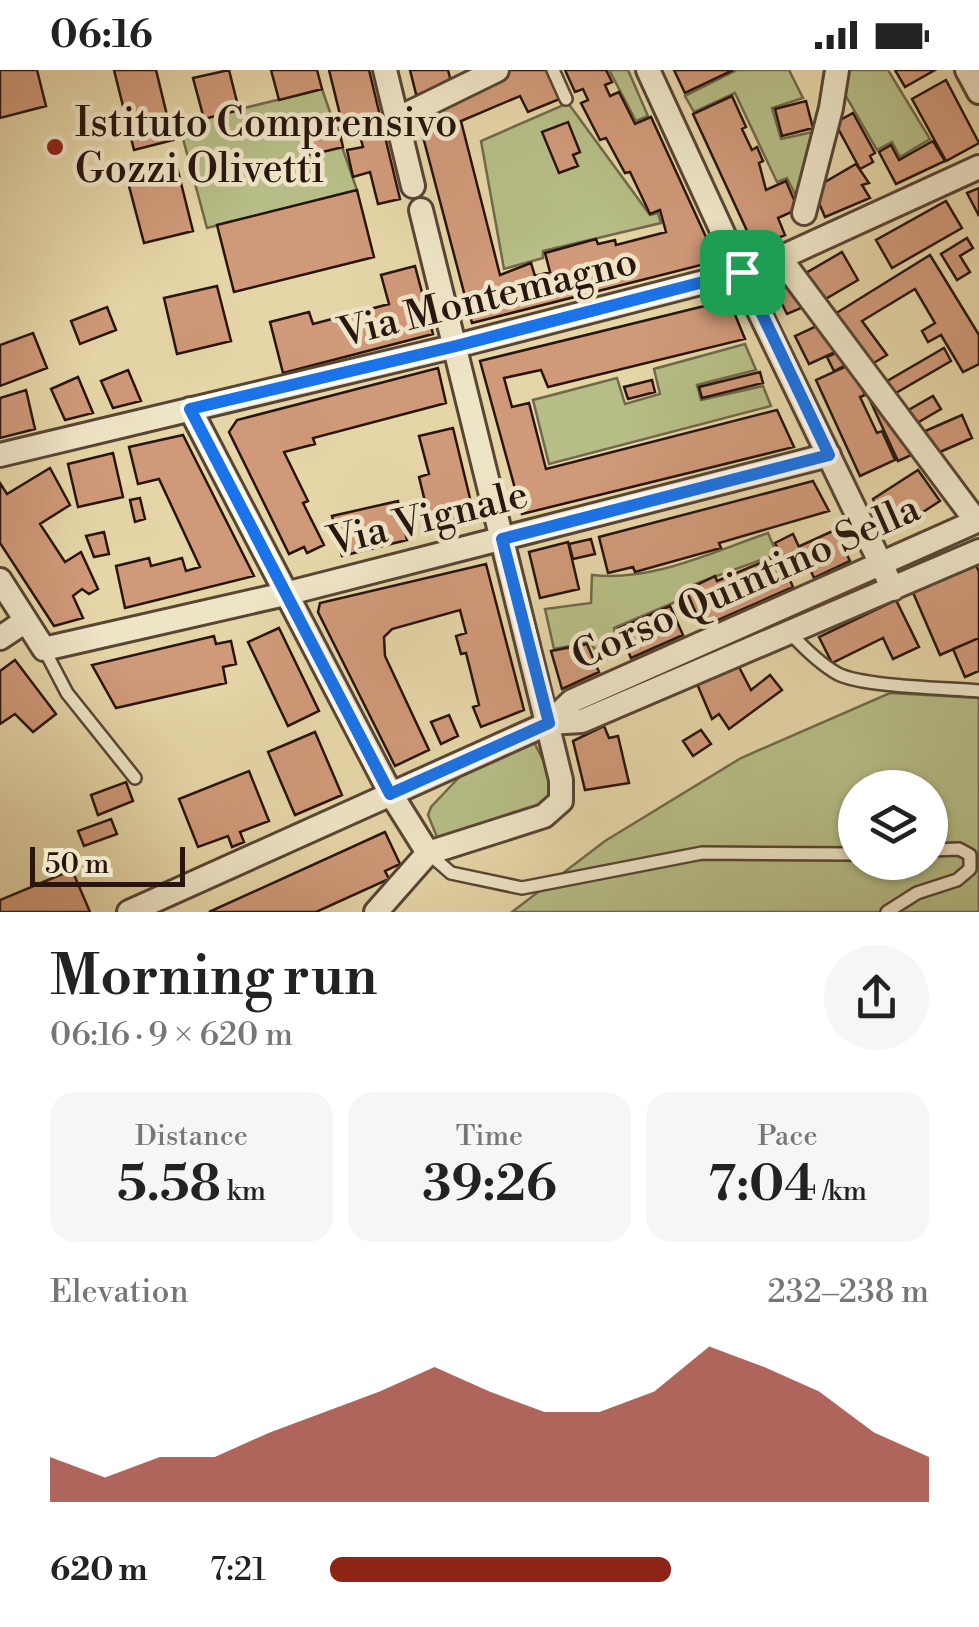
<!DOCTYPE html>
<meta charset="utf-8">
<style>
:root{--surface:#fff;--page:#f6f6f6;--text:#222;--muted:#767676;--accent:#8f2418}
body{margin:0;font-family:"Libre Bodoni",serif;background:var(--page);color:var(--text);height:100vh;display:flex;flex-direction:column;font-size:38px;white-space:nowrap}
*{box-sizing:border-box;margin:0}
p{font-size:32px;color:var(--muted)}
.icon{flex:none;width:55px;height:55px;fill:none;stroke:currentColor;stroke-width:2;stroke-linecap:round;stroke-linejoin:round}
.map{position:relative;height:842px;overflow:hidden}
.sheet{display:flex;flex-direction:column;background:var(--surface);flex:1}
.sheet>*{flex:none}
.controls{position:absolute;left:838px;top:700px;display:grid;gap:20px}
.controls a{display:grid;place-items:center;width:110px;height:110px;border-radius:50%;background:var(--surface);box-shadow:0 2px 8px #0004;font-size:50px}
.scale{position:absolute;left:30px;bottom:25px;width:155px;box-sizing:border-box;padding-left:10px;border:5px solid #29150e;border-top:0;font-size:28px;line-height:35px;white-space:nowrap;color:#29150e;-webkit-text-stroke:8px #eee4c6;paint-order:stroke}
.pin{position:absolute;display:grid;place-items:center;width:85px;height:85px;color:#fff;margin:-42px;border-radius:20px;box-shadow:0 5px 15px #0006}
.round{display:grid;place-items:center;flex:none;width:105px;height:105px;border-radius:52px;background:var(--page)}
.headline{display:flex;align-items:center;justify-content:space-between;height:170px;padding:0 50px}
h1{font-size:55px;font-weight:600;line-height:75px}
.metrics{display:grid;grid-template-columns:repeat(3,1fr);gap:15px;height:170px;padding:10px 50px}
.metrics div{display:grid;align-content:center;border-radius:25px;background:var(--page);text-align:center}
.metrics b{font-size:50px;font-weight:600}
.metrics small{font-size:28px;font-weight:400}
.metrics p{font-size:28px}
.chart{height:280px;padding:20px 50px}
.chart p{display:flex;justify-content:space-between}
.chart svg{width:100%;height:180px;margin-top:10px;fill:var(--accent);opacity:.7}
ul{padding:0 50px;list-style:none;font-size:32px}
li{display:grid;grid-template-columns:160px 120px 1fr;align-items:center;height:75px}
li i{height:25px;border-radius:12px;background:var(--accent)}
.status{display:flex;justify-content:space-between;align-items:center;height:70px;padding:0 50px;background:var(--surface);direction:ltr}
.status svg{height:28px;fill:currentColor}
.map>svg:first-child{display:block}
.green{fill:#b6bd86;stroke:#70694a;stroke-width:2.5;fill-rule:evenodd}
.building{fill:#d09979;stroke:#29150e;stroke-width:2.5}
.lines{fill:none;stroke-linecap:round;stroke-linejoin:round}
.lane-casing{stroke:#584534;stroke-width:16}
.street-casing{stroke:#584534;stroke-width:28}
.lane{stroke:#eee4c6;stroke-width:11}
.street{stroke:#eee4c6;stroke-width:22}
.route-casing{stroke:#fff;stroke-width:20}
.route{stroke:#1a73e8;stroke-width:12}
.poi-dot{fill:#8f2418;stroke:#eee4c6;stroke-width:4}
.labels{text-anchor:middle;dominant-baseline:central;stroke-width:9;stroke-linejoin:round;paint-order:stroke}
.poi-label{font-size:40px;fill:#29150e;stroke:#eee4c6;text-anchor:start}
.street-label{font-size:40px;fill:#29150e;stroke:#eee4c6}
</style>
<div class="status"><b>06:16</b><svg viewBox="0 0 49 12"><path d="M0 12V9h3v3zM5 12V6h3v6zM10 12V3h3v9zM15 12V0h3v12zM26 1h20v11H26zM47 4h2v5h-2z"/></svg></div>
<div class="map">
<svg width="979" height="842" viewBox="0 0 979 842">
<rect width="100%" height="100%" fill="#e5d5a7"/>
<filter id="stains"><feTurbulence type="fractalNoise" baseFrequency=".002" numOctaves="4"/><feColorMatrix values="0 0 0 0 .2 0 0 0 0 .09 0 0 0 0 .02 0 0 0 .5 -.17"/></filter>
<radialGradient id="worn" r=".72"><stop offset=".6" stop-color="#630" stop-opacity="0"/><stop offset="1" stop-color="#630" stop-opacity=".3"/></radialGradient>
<path class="green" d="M609 0H628L648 46 636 51Z
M737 0H789L803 28 772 38 781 69 817 61 798 130 787 108 777 112 735 23 694 42 685 26Z
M846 0H888L930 69 900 87 892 72 877 80 843 21Z
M322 19 357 120 207 158 179 54Z
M568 33 650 145 658 143 661 153 543 181V188L504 199 481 71Z
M745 274 756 300 697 315 701 330 763 316 771 336 549 394 533 330 617 308 625 334 660 324 654 299Z
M768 463 777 484 684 518 687 527 614 558 619 584 602 591 590 572 554 579 545 539 591 533 592 505C652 512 712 482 768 463Z
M890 623 979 628V842H512L605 771 741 688ZM855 718H930V792H855Z
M532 668 553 710 557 748 446 789 428 745 431 737 468 698Z"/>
<path class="building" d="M0 0H37L46 36 0 48Z
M114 0H156L173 70 134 80Z
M229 0 239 40 204 49 193 8Z
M271 0H317L322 19 279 30Z
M329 0H369L400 129 378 134 370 102 353 107 347 80 363 77 359 62 345 65Z
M410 0H448L451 12 424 25 416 24Z
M507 0H549L562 28 528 42 520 26 461 51 500 205 531 193 535 206 550 202 545 183 596 169 598 174 615 170 616 175 666 162 660 140 650 144 630 102 625 103 606 68 600 70 581 33 588 30 583 19 575 22 565 0H606L612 12 605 15 610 26 619 22 635 54 651 47 717 191 472 253 417 44Z
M674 0H733L685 23Z
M895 0H935L905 17Z
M946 10 979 73 946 91 912 29Z
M732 26 746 57 742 59 752 80 757 77 763 91 759 93 766 120 786 111 798 139 778 148 785 165 755 178 693 44Z
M806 31 813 58 782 66 775 39Z
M853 43 875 83 870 86 873 92 860 99 835 53Z
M568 52 580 82 573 85 578 96 559 103 542 62Z
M338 56 343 77 306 86 301 65Z
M933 71 945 91 896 114 879 82 891 75 899 90Z
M175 89 193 161 144 173 125 101Z
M856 94 869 113 862 115 870 128 825 147 813 119Z
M979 118V146L967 123Z
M357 120 374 187 234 222 217 155Z
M946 131 962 158 892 198 876 170Z
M967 168 973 178 960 186 970 202 957 210 941 184Z
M842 182 858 210 822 231 806 203Z
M930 185 979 265V294L963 302 941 265 928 272 922 261 935 253 915 219 862 251 887 285 867 297 830 247Z
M415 196 433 264 283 303 270 252 309 242 313 254 389 234 381 205Z
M788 209 806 236 787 244 773 216Z
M217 216 231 271 177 284 164 228Z
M729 230 745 269 548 317 541 300 504 308 512 337 529 333 546 399 777 340 794 377 522 444 480 291Z
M107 237 116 260 80 274 71 251Z
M823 253 842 279 809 294 795 266Z
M33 263 47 298 0 316V275Z
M944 278 951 291 889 327 882 314Z
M842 280 850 293 834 301 827 287Z
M851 294 865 325 860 327 877 363 882 361 895 390 860 406 816 310Z
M438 298 446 333 313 368 315 374 284 382 308 431 303 433 324 475 307 483 304 477 289 484 229 362 237 350Z
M128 300 141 331 113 338 101 311Z
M760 302 763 313 702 328 699 317Z
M78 307 93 343 65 350 51 319Z
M652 310 655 322 628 329 624 317Z
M26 320 35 359 0 368V328Z
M876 324 918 382 898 391 869 328Z
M933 326 941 339 912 356 905 342Z
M962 345 972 368 933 385 923 362Z
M453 358 475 449 432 460 419 407 429 404 419 366Z
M183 365 254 506 125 538 116 496 149 488 151 496 182 488 186 501 200 497 159 409 138 414 129 377Z
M113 383 123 427 78 437 68 394Z
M50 398 70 435 40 454 65 492 81 482 98 519 89 524 82 519 73 526 83 548 54 556 0 473V413L7 424Z
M918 400 940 431 889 464 873 429Z
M813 411 829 441 719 473 721 478 635 502 633 497 608 503 599 467Z
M140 428 145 449 135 452 130 430Z
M398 431 407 470 342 486 332 446Z
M835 460 850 491 814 508 800 476Z
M104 462 109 484 94 487 86 466Z
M793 464 800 479 782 487 775 473Z
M591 469 595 484 573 489 569 474Z
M568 472 579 519 540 528 529 482Z
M779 485 793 517 702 557 686 520 715 506 717 511Z
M974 490 979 502V568L940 585 911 518Z
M486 494 524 640 481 657 473 637 479 635 466 583 461 584 456 566 466 563 460 540 392 559 384 567 385 586 429 680 395 696 318 542 320 533Z
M896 530 919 577 893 589 883 568 832 593 819 567Z
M670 536 683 565 631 588 618 559Z
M279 558 319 641 288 656 248 572Z
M214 566 216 574 231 571 236 594 223 597 226 613 116 638 92 595Z
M979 568V601L965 607 953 579Z
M587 574 599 602 562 619 551 581Z
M15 590 56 644 33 662 15 644 0 654V601Z
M739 597 751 620 770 605 782 620 729 659 719 644 712 649 697 614Z
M449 645 458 666 441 674 431 652Z
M604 656 609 668 618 666 629 713 585 720 573 671Z
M701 660 711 674 693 686 683 671Z
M315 662 342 725 295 745 268 682Z
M249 701 269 751 240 762 244 772 232 777 228 766 198 777 179 729Z
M126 712 133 731 98 745 91 725Z
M111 749 117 764 84 776 78 761Z
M385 762 400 794 385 801 389 809 316 842H209Z
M72 800 90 842H0V830Z"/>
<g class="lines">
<g class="lane-casing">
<path id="lane" d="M553 0 566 29
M790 563C804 578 820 594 838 604 865 617 946 618 979 621
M44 579 67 623 135 708
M428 783 451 803 522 818 702 783 855 784
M887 842 917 823 957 810 970 799V785L959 779 930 780"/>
</g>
<g class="street-casing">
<path id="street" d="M385 0 413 116
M648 0 757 237 893 519
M967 0 979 22
M397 49 497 0
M421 140 561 710V731L544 746 428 783
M804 143 831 38 837 0
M780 188 976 451
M190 339 391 724 428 783
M0 385 456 276 743 202 780 188 979 97
M0 510 44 579 285 524 829 385
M0 568 24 552
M549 653 582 651 979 481
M129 842 549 653 572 631 979 450
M376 842 428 783"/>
</g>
<use href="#lane" class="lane"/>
<use href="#street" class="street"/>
</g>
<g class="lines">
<g class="route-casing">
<path id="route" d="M742 202 829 385 502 469 549 653 390 724 190 339 456 276Z"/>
</g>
<use href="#route" class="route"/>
</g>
<circle class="poi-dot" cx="55" cy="77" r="10"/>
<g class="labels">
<g class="poi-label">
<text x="75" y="54">Istituto Comprensivo<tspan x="75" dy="46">Gozzi Olivetti</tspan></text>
</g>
<g class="street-label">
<text transform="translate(488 228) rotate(-14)">Via Montemagno</text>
<text transform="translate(428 449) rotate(-14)">Via Vignale</text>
<text transform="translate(746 513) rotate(-24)">Corso Quintino Sella</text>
</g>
</g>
<rect width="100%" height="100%" filter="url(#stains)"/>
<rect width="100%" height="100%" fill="url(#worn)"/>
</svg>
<div class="controls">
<a><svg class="icon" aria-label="layers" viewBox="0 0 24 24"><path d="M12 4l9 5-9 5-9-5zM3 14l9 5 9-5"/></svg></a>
</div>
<div class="scale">50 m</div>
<div class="pin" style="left:742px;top:202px;background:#1e9e55"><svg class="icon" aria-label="arrive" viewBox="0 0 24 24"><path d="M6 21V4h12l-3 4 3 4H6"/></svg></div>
</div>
<section class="sheet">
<div class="headline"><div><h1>Morning run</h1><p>06:16 · 9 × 620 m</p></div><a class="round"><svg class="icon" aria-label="share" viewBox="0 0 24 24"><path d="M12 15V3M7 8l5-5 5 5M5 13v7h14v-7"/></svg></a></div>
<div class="metrics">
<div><p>Distance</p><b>5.58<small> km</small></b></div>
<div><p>Time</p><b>39:26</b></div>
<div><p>Pace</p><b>7:04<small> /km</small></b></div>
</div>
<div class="chart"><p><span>Elevation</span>232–238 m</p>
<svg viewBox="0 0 160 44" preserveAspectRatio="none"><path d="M0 44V33L10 38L20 33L30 33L40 27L50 22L60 17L70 11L80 17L90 22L100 22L110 17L120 6L130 11L140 17L150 27L160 33V44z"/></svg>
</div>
<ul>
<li><b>620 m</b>7:21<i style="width:57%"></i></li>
</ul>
</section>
